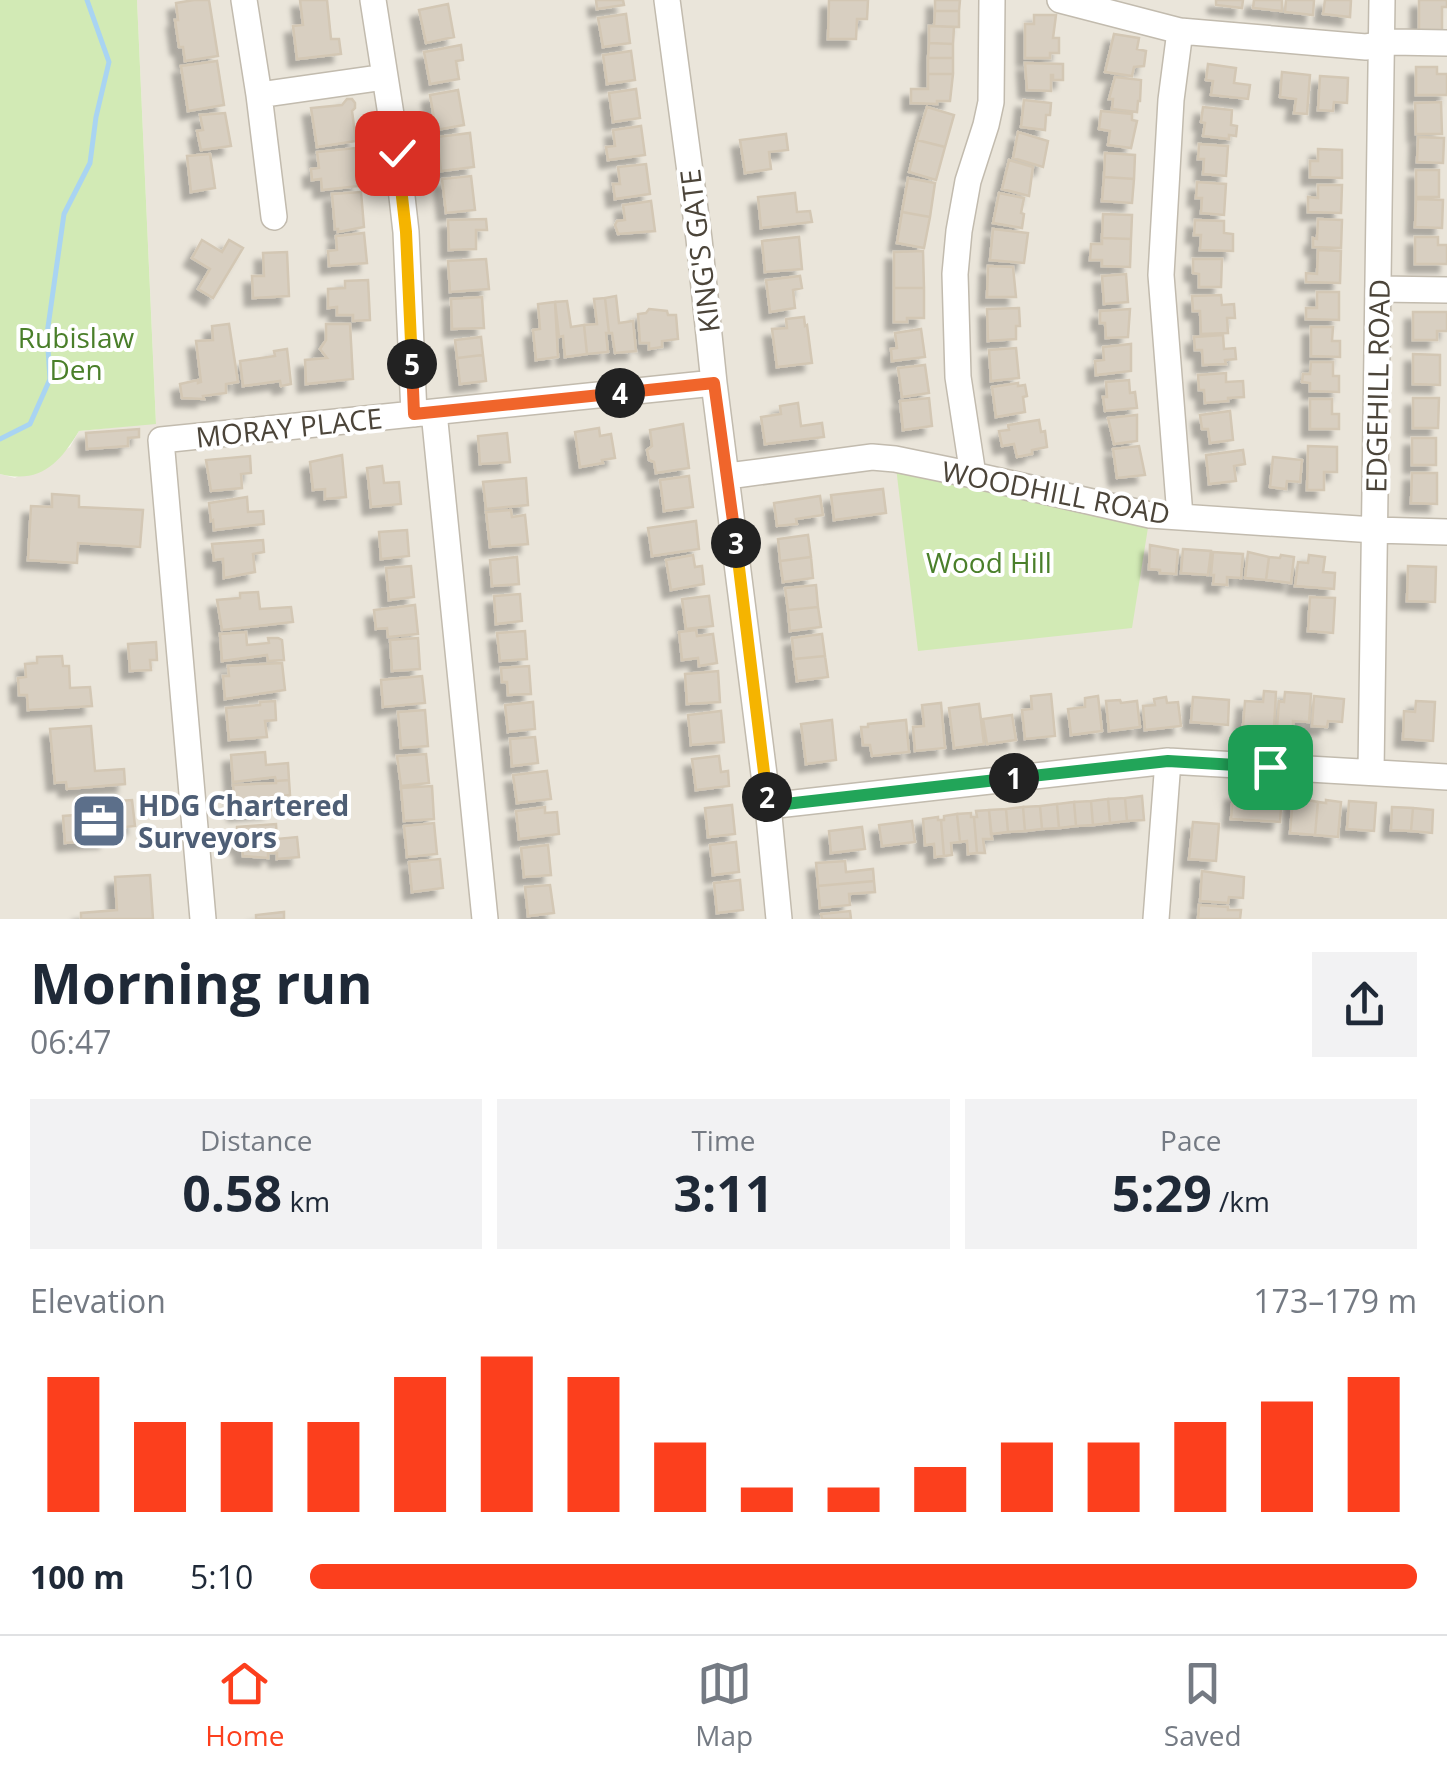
<!DOCTYPE html>
<meta charset="utf-8">
<style>
:root{--surface:#fff;--page:#f2f2f3;--text:#1f2937;--muted:#747a83;--line:#e0e1e3;--accent:#fc3f1d}
body{margin:0;font-family:"Open Sans",sans-serif;background:var(--page);color:var(--text);height:100vh;display:flex;flex-direction:column;font-size:38px;white-space:nowrap}
*{box-sizing:border-box;margin:0}
p{font-size:32px;color:var(--muted)}
.icon{flex:none;width:55px;height:55px;fill:none;stroke:currentColor;stroke-width:2;stroke-linecap:round;stroke-linejoin:round}
.map{position:relative;height:919px;overflow:hidden}
.drawer{display:flex;flex-direction:column;background:var(--surface);flex:1}
.drawer>*{flex:none}
.pin{position:absolute;display:grid;place-items:center;width:85px;height:85px;color:#fff;margin:-42px;border-radius:20px;box-shadow:0 5px 15px #0006}
.km{position:absolute;width:50px;height:50px;margin:-25px;border-radius:50%;background:#222;color:#fff;font-size:28px;line-height:50px;text-align:center}
.round{display:grid;place-items:center;flex:none;width:105px;height:105px;border-radius:0px;background:var(--page)}
.head{display:flex;align-items:center;justify-content:space-between;height:170px;padding:0 30px}
h1{font-size:55px;font-weight:700;line-height:75px}
.figures{display:grid;grid-template-columns:repeat(3,1fr);gap:15px;height:170px;padding:10px 30px}
.figures div{display:grid;align-content:center;border-radius:0px;background:var(--page);text-align:center}
.figures b{font-size:50px;font-weight:700}
.figures small{font-size:28px;font-weight:400}
.figures p{font-size:28px}
.chart{height:280px;padding:20px 30px}
.chart p{display:flex;justify-content:space-between}
.chart svg{width:100%;height:180px;margin-top:10px;stroke:var(--accent);stroke-width:6}
ul{padding:0 30px;list-style:none;font-size:32px}
li{display:grid;grid-template-columns:160px 120px 1fr;align-items:center;height:75px}
li i{height:25px;border-radius:12px;background:var(--accent)}
.tab-bar{display:flex;justify-content:space-around;align-items:center;height:140px;border-top:2px solid var(--line);background:var(--surface);font-size:28px;color:var(--muted)}
.tab-bar a{display:grid;justify-items:center;gap:5px}
.tab-bar .selected{color:var(--accent)}
.map>svg:first-child{display:block}
.residential{fill:#eae5da}
.green{fill:#d2eab5}
.lines{fill:none;stroke-linecap:round;stroke-linejoin:round}
.stream{stroke:#a9d4f2;stroke-width:5}
.building{fill:#d8cfc1;stroke:#d3c7b4;stroke-width:2.5;filter:url(#shadow)}
.minor-casing{stroke:#c2bbae;stroke-width:28}
.minor{stroke:#fff;stroke-width:25}
.split-1-casing{stroke:#fff;stroke-width:20}
.split-2-casing{stroke:#fff;stroke-width:20}
.split-3-casing{stroke:#fff;stroke-width:20}
.split-4-casing{stroke:#fff;stroke-width:20}
.split-5-casing{stroke:#fff;stroke-width:20}
.split-6-casing{stroke:#fff;stroke-width:20}
.split-1{stroke:#22a559;stroke-width:12}
.split-2{stroke:#22a559;stroke-width:12}
.split-3{stroke:#f5b400;stroke-width:12}
.split-4{stroke:#f0652b;stroke-width:12}
.split-5{stroke:#f0652b;stroke-width:12}
.split-6{stroke:#f5b400;stroke-width:12}
.labels{text-anchor:middle;dominant-baseline:central;stroke-width:8;stroke-linejoin:round;paint-order:stroke}
.street-label{font-size:28px;fill:#4b4439;stroke:#fff}
.park-label{font-size:28px;fill:#4a7f2a;stroke:#fff}
.service-label{font-size:28px;font-weight:bold;fill:#4e5e75;stroke:#fff;text-anchor:start}
</style>
<div class="map">
<svg width="1447" height="919" viewBox="0 0 1447 919">
<defs>
<filter id="shadow"><feDropShadow dx="-8" dy="8" stdDeviation="2.5" flood-color="#0004"/></filter>
</defs>
<rect width="100%" height="100%" fill="#f6f3ec"/>
<path class="residential" d="M137 0H1447V919H0V474L15 478 70 447 79 431 156 423Z"/>
<path class="green" d="M0 0H137L156 424 79 431C59 464 40 484 0 474Z
M895 459 1150 515 1132 628 918 651Z"/>
<g class="lines">
<path class="stream" d="M0 439 30 424 50 379 47 334 64 214 90 163 96 117 109 62 87 0"/>
</g>
<path class="building" d="M194 0H209L218 56 185 61 183 47H179L175 20H178L176 3Z
M300 0H327L331 39H339L341 54 297 59 293 26 303 25Z
M596 0H623L624 5 597 9Z
M829 0H868L867 19H857L856 39H828Z
M935 0H960L959 11H935Z
M1216 0H1243L1242 8 1216 5Z
M1254 0H1282V11L1253 8Z
M1286 0H1314L1313 15 1285 12Z
M1325 0H1351L1350 17 1323 14Z
M1419 0H1447V7H1442V30H1419Z
M448 4 454 37 426 43 419 10Z
M935 11H959V27L934 26Z
M626 14 630 43 603 47 598 18Z
M1034 15H1056L1053 38H1059V53H1050V58H1025V24H1034Z
M929 26 954 27 953 44 929 43Z
M1114 34 1139 38 1137 49 1146 51 1144 66 1134 67 1132 76 1105 72Z
M929 43 953 44V58H928Z
M461 45 463 60 456 61 459 79 430 84 424 52Z
M631 51 635 80 607 84 603 55Z
M928 58H953V74H928Z
M217 61 224 105 188 111 181 66Z
M1025 63 1063 64V80H1053V75H1051V91L1027 90Z
M1208 64 1236 68 1234 83 1250 85 1248 99 1211 95 1213 81 1206 80Z
M1416 67H1437V74H1447V95H1416Z
M1282 72 1310 75 1307 114 1294 113 1296 99 1280 97Z
M928 74H953L950 101H937V104L911 103V89H928Z
M1320 76 1348 78 1347 103 1334 102 1333 111 1318 110Z
M1115 77 1141 80 1140 101H1138L1137 112 1112 109 1113 99H1109Z
M636 89 640 118 613 122 609 93Z
M458 90 464 125 436 130 430 95Z
M347 99H352L355 103V108L352 111 356 141 317 147 311 108 342 105Z
M1024 100 1051 103 1050 115H1046L1045 130 1021 127Z
M1441 102 1442 134H1416L1415 103Z
M927 107 954 115 945 147 917 140Z
M1203 107 1232 110 1231 125 1237 126 1236 136 1229 135V139L1203 136 1205 123 1201 122Z
M1101 111 1132 114V120L1137 121 1131 148 1108 145 1110 131 1099 129Z
M225 113 231 146 201 150 197 131 203 130 200 115Z
M641 126 645 155 608 160 606 147 615 146 613 130Z
M1018 132 1048 141 1043 167 1013 158Z
M470 133 474 167 441 171 437 137Z
M786 134 788 150 769 152 771 169 745 173 740 140Z
M1418 137 1444 138 1443 163 1417 162Z
M917 140 945 147 936 180 909 172Z
M1199 144 1228 146 1226 176 1203 174 1204 159H1198Z
M355 148 359 186 322 190 321 179 312 180 311 169 319 168 317 152Z
M1318 149 1342 150V178L1310 177V161H1318Z
M1105 153 1135 155 1134 179 1104 177Z
M210 154 215 188 191 192 187 156Z
M1009 160 1033 167 1029 196 1002 189Z
M646 164 650 194 615 199 613 184H620L618 167Z
M1416 170H1439V197H1416Z
M471 176 475 210 446 213 442 179Z
M1104 177 1134 179 1132 203 1102 201Z
M908 178 935 183 930 217 902 212Z
M1197 182 1226 184 1224 215 1201 213 1202 198H1196Z
M1318 185H1342L1341 213 1308 212V197L1318 198Z
M361 192 364 227 338 232V229H335L332 194Z
M795 193 797 212 810 211 812 222 761 228 758 197Z
M999 193 1024 198 1021 213 1024 214 1022 228 993 223Z
M1416 199 1443 200 1442 228 1415 227Z
M651 201 655 231 618 234 615 225 617 221 625 220 623 205Z
M902 212 930 217 924 248 897 243Z
M1103 214 1132 215 1131 239 1102 238Z
M486 219 487 230H476V249L449 250 448 220Z
M1318 219 1342 220 1341 248 1313 247V238L1317 239Z
M1195 220 1224 221V233L1233 234V251L1200 250 1201 235H1194Z
M993 229 1028 233 1024 263 990 260Z
M364 233 367 263 329 266 328 251 337 250 336 236Z
M799 237 802 269 765 272 762 241Z
M1415 237H1438V245H1447V264H1415Z
M1102 238 1131 239 1130 267 1102 266V260H1090L1091 244H1102Z
M202 240 222 252 229 240 243 248 213 298 198 289 210 269 192 258Z
M1318 250 1341 251 1340 283 1306 282V273L1317 274Z
M923 251 924 288H894V252Z
M287 252 289 296 253 298 252 276H264L263 253Z
M486 259 489 289 450 292 448 261Z
M1193 259H1222L1221 287H1199V274L1193 273Z
M988 266 1013 267 1016 297H987Z
M1126 274 1128 302 1104 304 1102 276Z
M800 276 802 288 793 290 795 308 770 312 766 280Z
M368 280 370 320 353 321V315H337V307L328 308V289L345 288V281Z
M894 288H924V318H907V322H894Z
M1317 292H1339V320L1306 319V308H1317Z
M1221 295 1222 305 1234 304 1235 318H1227L1228 333 1201 334 1200 311H1193L1192 296Z
M616 296 619 323 633 321 636 351 615 353 612 333H609L605 298Z
M482 297 484 328 452 329 451 299Z
M605 298 609 333H606L608 352 587 354 584 325 597 324 594 299Z
M567 301 571 327 584 325 587 354 565 357 563 336 559 337 555 302Z
M555 302 558 357 536 360 533 330 540 329 538 304Z
M1019 308 1020 326H1016V339L988 341 987 309Z
M649 309 667 311 668 315H676L678 339 662 341V347L649 349V343H640L638 314 646 313Z
M1130 309 1128 337 1106 338 1105 323H1100V311Z
M1413 312H1447V331H1437V340H1413Z
M804 317 805 326 807 325 812 363 777 367 772 329 787 328 786 319Z
M229 324 238 382 226 384V393L203 396 204 399 182 398 180 384 198 380V383L201 382 196 341 213 340 212 326Z
M326 324H350L353 379 306 384 305 360 327 358 320 349 326 340Z
M1311 327H1333L1332 341H1340V357L1311 356Z
M921 329 925 357 892 361 891 349 897 348 895 333Z
M1223 335 1224 349 1235 348 1236 359 1225 360 1226 364 1203 365 1202 350H1195L1194 337Z
M481 337 483 355 457 358 455 340Z
M1131 344V371L1096 375 1095 361 1104 360 1103 347Z
M1016 348 1019 378 991 381 989 350Z
M287 349 291 384 281 386 280 381 243 386 240 361 275 356 274 351Z
M1413 354 1440 355V385L1413 384Z
M483 355 486 381 460 384 457 358Z
M1311 362H1333V376H1339V392L1310 391V383L1302 382 1303 374H1310Z
M925 365 929 393 902 397 898 368Z
M1226 373V382L1243 381 1244 397 1228 398V401L1205 403 1204 390H1199L1198 375Z
M1129 380 1130 393 1135 392 1137 408 1105 411 1103 397H1107L1106 382Z
M1018 383V386L1025 385 1027 396 1023 397 1025 412 996 417 992 387Z
M929 398 932 426 903 430 900 401Z
M1413 398H1439L1438 428H1413Z
M1310 399H1332V414H1339V429H1310Z
M798 403 801 426 822 423 824 437 765 444 761 417 781 414 780 406Z
M1230 411 1233 440 1210 443 1208 429H1202L1200 415Z
M1137 415V441L1114 444 1108 418Z
M1039 420 1041 432 1045 431 1047 447 1032 450V454L1017 457 1014 444 1002 446 999 431 1009 430 1008 425Z
M683 424 689 468 656 473 654 462 649 460 647 450 652 446 650 430Z
M599 428 600 436 611 434 615 458 602 460 603 463 580 467 575 432Z
M139 429V437L128 438V446L87 449 86 433Z
M507 433 510 462 480 464 478 436Z
M1412 438H1436V465H1412Z
M1139 446 1145 475 1117 478 1113 449Z
M1308 446 1337 447V472H1324V490H1307Z
M1243 450 1245 464 1234 466 1236 481 1209 484 1206 455Z
M342 455 346 497 325 499V489L313 490 310 462Z
M250 456 251 473 241 474 242 488 211 491 206 460Z
M1273 457 1302 460 1300 482 1287 481 1286 489 1270 487Z
M382 466 384 483 399 482 401 504 371 507 367 468Z
M1412 473H1437V504L1411 503Z
M689 476 693 507 664 511 660 480Z
M526 478 528 505 486 509 483 482Z
M883 489 886 513 834 520 831 495Z
M52 494 79 496V507L143 510 140 547 78 543 77 563 28 560 31 506 52 507Z
M820 496 823 515 796 519 797 524 777 526 774 503Z
M247 497 248 512 263 511 264 524 214 530 213 520 211 521 209 503Z
M511 510 512 517 525 515 528 544 490 547 486 512Z
M696 521 699 549 652 556 648 528Z
M407 530 409 556 381 559 379 532Z
M808 535 811 557 780 561 778 539Z
M263 540 264 552 253 554 255 572 224 578 223 559 214 560 212 544Z
M1150 545 1178 550 1176 574 1160 573V570L1149 569Z
M1183 549 1211 551 1208 575 1181 573Z
M1213 552 1243 554 1241 578 1227 577V585L1213 584 1214 575H1211Z
M1248 552 1269 557 1266 580 1245 578Z
M693 555 695 567 702 566 704 584 671 590 666 560Z
M1281 555 1294 557 1291 583 1266 580 1269 557 1280 558Z
M1309 555 1325 557 1323 572 1335 573 1334 589 1295 586 1298 562 1308 563Z
M517 557 519 584 492 586 490 560Z
M811 557 813 578 783 582 780 561Z
M411 566 414 597 389 600 386 568Z
M1408 566 1436 567 1435 602 1407 601Z
M816 585 818 607 788 610 785 588Z
M258 592 260 609 291 607 293 622 222 630 217 600 240 598V593Z
M520 594 522 621 496 624 494 596Z
M709 596 713 626 686 629 682 599Z
M1310 597 1335 598 1333 633 1308 631Z
M415 605 418 634 388 637 387 628 376 629 374 610Z
M818 607 821 627 790 631 788 610Z
M696 630 697 636 713 634 717 663 699 666 698 658 682 660 679 632Z
M525 631 527 659 500 661 497 633Z
M246 632 247 645 269 643 268 638H278L282 640 284 660 268 661 267 655 222 661 220 634Z
M822 634 825 656 794 659 792 638Z
M418 638 420 669 392 671 390 640Z
M156 642 157 660H150L151 670 130 671 128 644Z
M62 656 63 666H69L70 688 90 687 92 706 28 710 27 695H19L18 678 26 677 25 664 37 663V657Z
M825 656 828 677 797 681 794 659Z
M282 663 285 690 225 699 223 676H229L228 666Z
M529 666 531 694 508 695 507 682H502L501 668Z
M718 671 720 702 687 704 685 674Z
M422 676 425 703 383 707 381 680Z
M1264 691 1276 692 1274 728 1243 726 1245 701 1263 702Z
M1285 692 1311 694 1309 722 1293 721V728H1277L1279 701 1284 702Z
M1051 694 1055 736 1025 739 1022 710 1032 709 1031 696Z
M1098 696 1102 731 1071 735 1068 709 1085 707V698Z
M1314 696 1344 699 1342 722 1328 721 1327 727 1312 726Z
M1166 697 1167 703 1178 702 1181 726 1145 730 1143 706 1155 705 1154 699Z
M1193 697 1229 700 1228 725 1191 722Z
M1120 700 1121 703 1137 701 1140 727 1109 731 1106 701Z
M275 701 276 720 265 721 267 737 229 740 226 708 260 705V702Z
M1416 701 1435 702 1433 741 1403 739 1404 711 1415 712Z
M533 702 535 729 508 732 505 705Z
M941 703 945 748 915 751 913 727 924 726 922 705Z
M979 704 984 744 954 748 949 708Z
M425 710 428 746 401 748 398 712Z
M721 711 724 742 691 745 688 715Z
M1012 715 1016 740 987 744 983 719Z
M832 720 836 760 806 764 801 724Z
M906 720 909 752 872 756 870 745H863L861 727H868V724Z
M91 726 95 771 124 769 125 784 67 789 66 782 55 783 50 729Z
M535 737 538 763 512 766 510 739Z
M265 752 266 765 288 763 289 780 276 781 275 777 233 782 231 755Z
M426 754 429 783 401 786 397 756Z
M719 756 721 772 728 771 729 786 696 790 692 759Z
M547 771 551 799 517 803 513 775Z
M289 780 290 795 270 797 271 810 236 813 233 785 276 783V781Z
M432 786 434 819 404 821 401 788Z
M1233 793 1282 796 1280 822 1231 819Z
M1142 796 1144 820 1127 821 1125 798Z
M1293 797 1318 802 1315 835 1290 833Z
M1125 798 1127 821 1110 823 1108 799Z
M1108 799 1110 823 1093 825 1091 801Z
M132 800 135 826 106 829 107 840 65 843 63 816 103 813 102 802Z
M1326 800 1341 802 1338 837 1315 835 1318 802 1326 803Z
M1091 801 1093 825 1076 826 1074 802Z
M1349 801 1376 803 1374 831 1347 829Z
M1074 802 1076 826 1059 828 1057 804Z
M1057 804 1059 828 1042 829 1040 806Z
M732 805 735 834 708 837 705 808Z
M1040 806 1042 829 1025 831 1023 807Z
M545 807V813L557 812 559 834 519 839 516 811Z
M1023 807 1025 831 1008 832 1006 809Z
M1392 807 1413 808 1411 831 1391 830Z
M1413 808 1433 810 1432 833 1411 831Z
M1006 809 1008 832 991 834 989 810Z
M989 810 992 839H983L985 853H977L974 817H977L976 811Z
M971 813V817H974L977 853 968 854 967 841 960 842 957 814Z
M957 814 960 842 951 843 952 855 944 856 941 820H944V816Z
M938 817V820H941L944 856 935 857 934 844 925 845 923 819Z
M912 821 915 842 882 846 879 825Z
M1193 822 1219 824 1216 861 1189 859Z
M434 823 437 854 407 857 404 826Z
M276 824 277 839 297 837 299 857 277 859V853H268V858L243 856 242 846H238L237 827Z
M862 827 865 849 831 853 829 831Z
M736 842 739 872 713 875 710 845Z
M548 845 551 875 524 877 521 848Z
M440 859 443 888 412 892 409 862Z
M845 861 846 872 873 869 874 881 818 886 816 863Z
M1202 871 1244 877 1243 898 1229 897 1228 903 1200 901Z
M150 875 153 919H81V913L117 910 115 877Z
M740 880 743 910 717 913 714 883Z
M874 881 875 892 849 894 850 905 820 908 818 886Z
M550 885 554 913 528 916 525 887Z
M1199 905 1228 907V910H1241L1240 919H1198Z
M850 911 851 919H822L821 914Z
M284 912V919H256V915Z"/>
<g class="lines">
<g class="minor-casing">
<path id="minor" d="M244 0 259 95 274 217
M373 0 397 153 406 232 414 414
M667 0 699 239 714 383 768 806 779 919
M1060 0 1180 31 1366 47 1392 42 1447 43
M259 95 385 77
M1379 289 1447 290
M434 412 485 919
M973 475 958 377 955 274 959 231 968 181 986 125 991 102 992 0
M728 476 872 457 895 459 973 475 1150 515 1374 530 1447 532
M1180 516 1161 275 1171 100 1180 31
M1371 772 1382 0
M768 806 1168 761 1447 777
M203 919 161 440 714 383
M1156 919 1168 761"/>
</g>
<use href="#minor" class="minor"/>
</g>
<g class="lines">
<g class="split-1-casing">
<path id="split-1" d="M1014 778 1168 761 1270 767"/>
</g>
<g class="split-2-casing">
<path id="split-2" d="M767 797 768 806 1014 778"/>
</g>
<g class="split-3-casing">
<path id="split-3" d="M736 543 767 797"/>
</g>
<g class="split-4-casing">
<path id="split-4" d="M620 393 714 383 736 543"/>
</g>
<g class="split-5-casing">
<path id="split-5" d="M412 364 414 414 620 393"/>
</g>
<g class="split-6-casing">
<path id="split-6" d="M397 153 406 232 412 364"/>
</g>
<use href="#split-1" class="split-1"/>
<use href="#split-2" class="split-2"/>
<use href="#split-3" class="split-3"/>
<use href="#split-4" class="split-4"/>
<use href="#split-5" class="split-5"/>
<use href="#split-6" class="split-6"/>
</g>
<defs>
<g id="office-square" transform="scale(2.875)"><rect x="-9" y="-9" width="18" height="18" rx="4" fill="#5c6f8a" stroke="#fff"/><path d="M-6-3h4V-5.5h4V-3h4V5H-6ZM-1-4.5V-3h2v-1.5ZM-6 0V1H6V0Z" fill="#fff"/></g>
</defs>
<g fill-rule="evenodd">
<use href="#office-square" x="99" y="821"/>
</g>
<g class="labels">
<g class="street-label">
<text transform="translate(699 251) rotate(-97)">KING'S GATE</text>
<text transform="translate(1377 386) rotate(-89)">EDGEHILL ROAD</text>
<text transform="translate(289 427) rotate(-6)">MORAY PLACE</text>
<text transform="translate(1056 492) rotate(11)">WOODHILL ROAD</text>
</g>
<g class="park-label">
<text x="76" y="337">Rubislaw<tspan x="76" dy="32">Den</tspan></text>
<text x="989" y="562">Wood Hill</text>
</g>
<g class="service-label">
<text x="138" y="805">HDG Chartered<tspan x="138" dy="32">Surveyors</tspan></text>
</g>
</g>
</svg>
<div class="pin" style="left:1270px;top:767px;background:#1e9e55"><svg class="icon" aria-label="arrive" viewBox="0 0 24 24"><path d="M6 21V4h12l-3 4 3 4H6"/></svg></div>
<div class="pin" style="left:397px;top:153px;background:#d93025"><svg class="icon" aria-label="check" viewBox="0 0 24 24"><path d="M5 12l5 5 9-10"/></svg></div>
<b class="km" style="left:1014px;top:778px">1</b>
<b class="km" style="left:767px;top:797px">2</b>
<b class="km" style="left:736px;top:543px">3</b>
<b class="km" style="left:620px;top:393px">4</b>
<b class="km" style="left:412px;top:364px">5</b>
</div>
<section class="drawer">
<div class="head"><div><h1>Morning run</h1><p>06:47</p></div><a class="round"><svg class="icon" aria-label="share" viewBox="0 0 24 24"><path d="M12 15V3M7 8l5-5 5 5M5 13v7h14v-7"/></svg></a></div>
<div class="figures">
<div><p>Distance</p><b>0.58<small> km</small></b></div>
<div><p>Time</p><b>3:11</b></div>
<div><p>Pace</p><b>5:29<small> /km</small></b></div>
</div>
<div class="chart"><p><span>Elevation</span>173–179 m</p>
<svg viewBox="0 0 160 44" preserveAspectRatio="none"><path d="M5 44V11M15 44V22M25 44V22M35 44V22M45 44V11M55 44V6M65 44V11M75 44V27M85 44V38M95 44V38M105 44V33M115 44V27M125 44V27M135 44V22M145 44V17M155 44V11"/></svg>
</div>
<ul>
<li><b>100 m</b>5:10<i style="width:100%"></i></li>
</ul>
</section>
<nav class="tab-bar">
<a class="selected"><svg class="icon" aria-label="home" viewBox="0 0 24 24"><path d="M3 11l9-7 9 7M6 9v11h12V9"/></svg>Home</a>
<a><svg class="icon" aria-label="map" viewBox="0 0 24 24"><path d="M3 6l6-2 6 2 6-2v14l-6 2-6-2-6 2zM9 4v14M15 6v14"/></svg>Map</a>
<a><svg class="icon" aria-label="saved" viewBox="0 0 24 24"><path d="M7 4h10v16l-5-4-5 4z"/></svg>Saved</a>
</nav>
